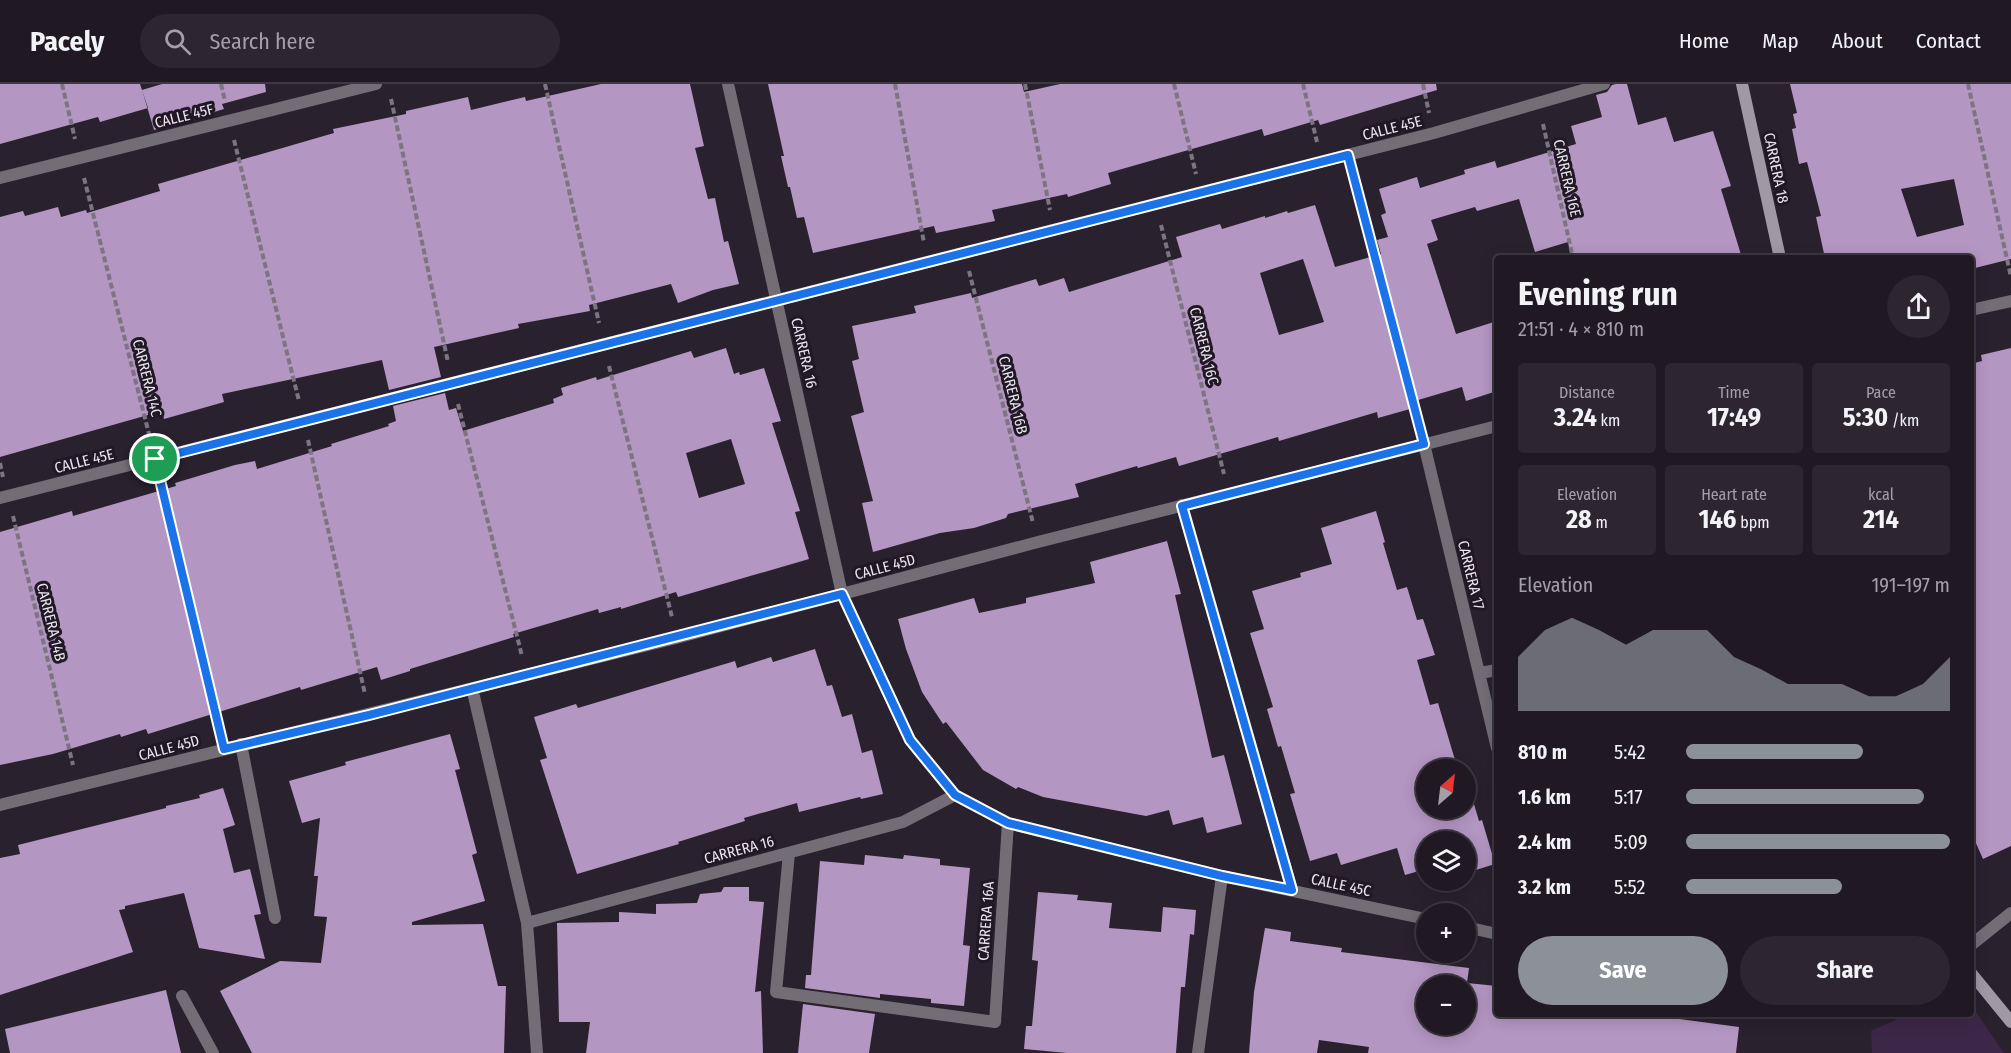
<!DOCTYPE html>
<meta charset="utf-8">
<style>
:root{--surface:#201923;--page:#2d2630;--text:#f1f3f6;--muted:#a2a0a6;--line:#3d3841;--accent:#8c9099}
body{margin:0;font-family:"Fira Sans Condensed",sans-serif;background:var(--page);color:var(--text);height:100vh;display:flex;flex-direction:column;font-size:22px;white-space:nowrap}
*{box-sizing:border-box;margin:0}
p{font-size:20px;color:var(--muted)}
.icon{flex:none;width:33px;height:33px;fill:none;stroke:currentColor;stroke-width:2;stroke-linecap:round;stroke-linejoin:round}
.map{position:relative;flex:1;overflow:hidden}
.side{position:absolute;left:1494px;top:171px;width:480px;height:762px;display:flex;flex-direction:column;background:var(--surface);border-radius:6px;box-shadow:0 3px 15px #0003,0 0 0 2px var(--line)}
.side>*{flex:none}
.needle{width:39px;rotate:28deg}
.buttons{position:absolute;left:1416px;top:675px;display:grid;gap:12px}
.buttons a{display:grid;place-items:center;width:60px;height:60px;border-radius:50%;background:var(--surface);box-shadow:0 3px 15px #0003,0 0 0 2px var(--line);font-size:30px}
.pin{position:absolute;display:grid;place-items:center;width:51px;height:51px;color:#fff;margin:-26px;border:3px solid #fff;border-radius:50%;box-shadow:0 2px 6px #0007}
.round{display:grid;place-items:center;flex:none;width:63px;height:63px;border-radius:32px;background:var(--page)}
.headline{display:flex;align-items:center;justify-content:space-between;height:102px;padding:0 24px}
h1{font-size:33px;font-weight:700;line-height:45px}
.stats{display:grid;grid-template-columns:repeat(3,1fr);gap:9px;height:102px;padding:6px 24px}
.stats div{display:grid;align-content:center;border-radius:6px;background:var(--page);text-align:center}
.stats b{font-size:26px;font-weight:700}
.stats small{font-size:16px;font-weight:400}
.stats p{font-size:16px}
.chart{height:168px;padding:12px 24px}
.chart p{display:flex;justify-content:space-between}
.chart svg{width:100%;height:108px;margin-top:6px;fill:var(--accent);opacity:.7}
.cta{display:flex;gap:12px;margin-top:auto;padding:12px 24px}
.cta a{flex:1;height:69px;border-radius:36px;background:var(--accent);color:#fff;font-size:24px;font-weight:700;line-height:69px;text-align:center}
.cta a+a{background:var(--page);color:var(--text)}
ul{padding:0 24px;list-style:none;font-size:20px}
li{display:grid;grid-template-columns:96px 72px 1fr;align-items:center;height:45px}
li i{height:15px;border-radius:8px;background:var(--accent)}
header{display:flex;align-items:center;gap:36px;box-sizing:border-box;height:84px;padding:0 30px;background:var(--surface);border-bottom:2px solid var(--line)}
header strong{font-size:28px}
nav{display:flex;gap:33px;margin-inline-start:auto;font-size:21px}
.search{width:420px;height:54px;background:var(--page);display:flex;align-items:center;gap:15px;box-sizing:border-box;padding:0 21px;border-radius:33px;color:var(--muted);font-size:22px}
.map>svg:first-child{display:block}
.green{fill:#3d2748}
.building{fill:#b396c2;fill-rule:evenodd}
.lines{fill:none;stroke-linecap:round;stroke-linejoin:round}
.path{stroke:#7c7581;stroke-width:4;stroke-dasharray:6 3;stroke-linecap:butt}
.street{stroke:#736e76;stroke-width:12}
.secondary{stroke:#a098a4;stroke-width:12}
.route-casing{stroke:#fff;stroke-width:12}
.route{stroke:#1a73e8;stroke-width:8}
.labels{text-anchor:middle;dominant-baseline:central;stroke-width:6;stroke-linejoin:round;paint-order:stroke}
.street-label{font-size:15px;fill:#eae4ed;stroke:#211825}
</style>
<header>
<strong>Pacely</strong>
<div class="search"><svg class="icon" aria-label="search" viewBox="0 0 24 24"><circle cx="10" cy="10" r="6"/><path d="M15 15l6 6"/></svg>Search here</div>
<nav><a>Home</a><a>Map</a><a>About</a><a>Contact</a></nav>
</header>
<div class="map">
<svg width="2011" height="969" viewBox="0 0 2011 969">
<rect width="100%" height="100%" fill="#2a212f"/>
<path class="green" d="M1971 921 2004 969H1872L1871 947 1909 930H1971Z"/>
<path class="building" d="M0 0H140L148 24 100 38 98 33 0 60Z
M162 0H265L266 8 222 20 224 25 154 46 142 6Z
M601 0H690L704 62 695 64 708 115 715 114 724 158 728 157 739 200 713 206 678 219 671 200 589 221 590 227 518 240 519 244 434 263 441 293 389 306 382 276 222 310 224 318 196 326 164 335 162 327 0 373V133L23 127 25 132 58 123 61 133 86 126 87 129 160 107 158 100 334 49 333 45 406 30V27L468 13 471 26 525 13 526 17Z
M768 0H1022L1024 8 1060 0H1436L1437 6 1320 41 1318 36 1264 52 1262 45 1108 89 1111 100 1068 113 1067 110 992 126 995 137 936 149 934 142 813 169 804 133 797 134 790 103H788L781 72H784Z
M1616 0H1627L1638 41 1666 33 1674 58 1713 47 1731 102 1721 105 1742 174H1571L1568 158 1535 168 1519 115 1477 127 1475 123 1431 136 1438 156 1427 160 1456 250 1497 237V307L1466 317 1462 303 1408 319 1410 325 1378 334 1377 328 1279 357 1278 353 1179 382 1176 373 1138 384 1137 382 1075 400 1079 413 1008 430 1006 434 974 444 940 449 873 468 862 419 873 417 851 332 864 328 852 277 859 275 852 242 916 229 914 222 971 209 972 214 1036 195 1039 202 1064 194 1069 208 1182 173 1176 153 1220 140 1222 145 1265 132V134L1287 127 1288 129 1315 121 1335 183 1381 170 1377 156 1388 153 1381 131 1386 129 1379 105 1417 93 1420 104 1465 90 1464 86 1495 77 1497 84 1576 60 1571 42 1602 33 1596 11 1607 8 1612 1ZM1303 175 1324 238 1279 251 1260 189Z
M1790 0H2011V175L1971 185V174H1825L1816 133 1821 132 1807 78 1799 80 1792 45 1796 44 1793 30 1797 29ZM1954 95 1964 141 1917 153 1901 105Z
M726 264 734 290 739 288 740 291 764 284 781 337 772 339 800 427 795 428 809 475 678 513 676 508 621 525V523L599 529 598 525 513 550 514 553 410 585V587L381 596 377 583 301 606 300 603 148 650 146 645 121 653 120 650 53 670 0 681V448L72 427 73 432 176 402 175 399 235 381 255 377 257 385 332 362 331 360 389 342 388 340 396 337 393 322 445 309 449 326 456 324 463 347 554 319 553 315 563 311 561 304 596 293 597 296 691 267 694 274ZM731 355 745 400 699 414 686 369Z
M2011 264V762L1983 775 1971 748V280L1982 277 1981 271Z
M1376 427 1385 458 1383 459 1397 506 1407 503 1417 536 1423 535 1435 571 1417 576 1430 621 1438 619 1458 686H1426V724H1466V693L1479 737 1482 736 1495 780 1466 789V758H1426V785L1405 791 1397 764 1341 781 1337 769 1310 777 1290 710 1295 709 1281 662 1278 663 1267 625 1273 623 1250 549 1264 545 1252 507 1301 493 1300 489 1332 480 1321 444Z
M1167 457 1181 510 1175 511 1212 674 1224 671 1242 740 1207 749 1203 733 1173 741 1169 726 1146 732 1043 713 1018 703 1016 705 983 686 946 638 943 640 922 608 906 565 898 535 974 514 979 529 1026 519V514L1095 499 1090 478Z
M815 565 827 602 832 601 842 633 852 630 862 669 872 666 883 710 861 715 860 713 799 728 797 719 744 734 745 737 678 758 679 760 577 790 540 676 547 674 534 633 576 620 578 624 735 577 737 584 771 573 773 578Z
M450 650 460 685 455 686 477 769 472 771 485 817 412 838V841L483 840 498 902H506L504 969H252L220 907 280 877 321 879 327 833 314 832 318 792H314L320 734 302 739 289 697 346 681 345 678Z
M223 704 235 741 223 745 234 789 250 785 261 830 254 831 265 875 199 864 184 809 125 822V825L119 826 133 868 0 911V774L20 770 18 761 166 724V722L200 714 199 711Z
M865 771 903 775 904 771 940 775V781L970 784 963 861 970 862 964 922 931 919V915L880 910V914L805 904 806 891H811L820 777 864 781Z
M724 803H749V817L764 818 755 908 761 907 763 969H586L590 938H559L557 839 619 838V828L656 830V820L697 819 700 810 721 808Z
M1038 808 1078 811 1077 816 1112 819 1109 844 1161 848 1163 823 1196 826 1194 851 1190 850 1185 903H1181L1176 969H1067L1024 965 1026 942H1032L1038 877 1032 876Z
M1265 844 1291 848 1290 857 1342 864 1341 868 1469 884 1467 899 1497 902V930H1658L1657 932 1739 943 1736 969H1368L1369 963 1319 956 1317 969H1249L1254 908ZM1426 902H1466V940H1426Z
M166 906 181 969H10L5 945Z
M803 920 875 930 869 969H798Z"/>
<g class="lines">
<path class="path" d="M62 0 75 55
M221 0 225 17
M545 0 599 239
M895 0 924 159
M1025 0 1050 126
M1174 0 1196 90
M1303 0 1317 58
M1423 0 1429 29
M1968 0 2011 193
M391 15 448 278
M1543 40 1573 174
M234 56 299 317
M1353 89 1419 340
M84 94 150 354
M1161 141 1224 390
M969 187 1033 439
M609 282 672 533
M458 320 522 572
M308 356 365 610
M0 379 3 393
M160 394 220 646
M13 432 73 681"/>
<path class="street" d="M728 0 842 510 910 656 955 711 1008 739 1222 792 1426 835
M0 94 376 0
M1971 226 2011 217
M1424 360 1497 664
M0 414 1434 49 1604 0
M1182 421 1292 806
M1480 589 1497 586
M472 604 527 839 537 969
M241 660 275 834
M0 721 676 554 1038 458 1497 342
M789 769 776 908 995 938 1008 739
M527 839 903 738 955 711
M1466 843 1497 850
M1971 861 2011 829
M182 912 213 969
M1198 969 1222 792"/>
<path class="secondary" d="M1742 0 1780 174
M1971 889 2011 938"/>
</g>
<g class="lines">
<g class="route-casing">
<path id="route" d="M1348 71 1424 360 1182 422 1292 806 1222 792 1008 739 955 711 910 656 842 510 369 631 224 665 155 375Z"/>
</g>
<use href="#route" class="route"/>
</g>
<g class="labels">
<g class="street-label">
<text transform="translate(184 32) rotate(-14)">CALLE 45F</text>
<text transform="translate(1392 44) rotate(-14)">CALLE 45E</text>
<text transform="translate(1776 84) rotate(78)">CARRERA 18</text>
<text transform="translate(1567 94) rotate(77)">CARRERA 16E</text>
<text transform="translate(1204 262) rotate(76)">CARRERA 16C</text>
<text transform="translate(804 269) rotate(77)">CARRERA 16</text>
<text transform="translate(147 294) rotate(76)">CARRERA 14C</text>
<text transform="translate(1013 311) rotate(76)">CARRERA 16B</text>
<text transform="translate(84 377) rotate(-14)">CALLE 45E</text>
<text transform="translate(885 483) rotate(-15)">CALLE 45D</text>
<text transform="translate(1471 491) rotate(76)">CARRERA 17</text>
<text transform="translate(51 538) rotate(76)">CARRERA 14B</text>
<text transform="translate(169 664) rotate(-15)">CALLE 45D</text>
<text transform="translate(739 766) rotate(-15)">CARRERA 16</text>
<text transform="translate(1341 801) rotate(12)">CALLE 45C</text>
<text transform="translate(986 837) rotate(-86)">CARRERA 16A</text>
</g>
</g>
</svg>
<div class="buttons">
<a><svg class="needle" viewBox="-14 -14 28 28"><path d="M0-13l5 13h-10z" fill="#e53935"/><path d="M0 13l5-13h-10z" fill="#a2a0a6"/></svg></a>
<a><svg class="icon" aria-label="layers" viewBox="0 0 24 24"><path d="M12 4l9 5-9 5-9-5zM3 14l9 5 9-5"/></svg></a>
<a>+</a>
<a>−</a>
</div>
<div class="pin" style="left:155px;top:375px;background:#1e9e55"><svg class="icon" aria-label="arrive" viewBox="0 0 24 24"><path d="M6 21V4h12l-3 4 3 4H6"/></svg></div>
<section class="side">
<div class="headline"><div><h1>Evening run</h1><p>21:51 · 4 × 810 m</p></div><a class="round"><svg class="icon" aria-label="share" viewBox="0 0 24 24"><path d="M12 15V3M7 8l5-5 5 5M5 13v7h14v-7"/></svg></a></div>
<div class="stats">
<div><p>Distance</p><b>3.24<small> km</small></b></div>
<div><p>Time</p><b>17:49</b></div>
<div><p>Pace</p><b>5:30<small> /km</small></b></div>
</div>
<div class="stats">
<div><p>Elevation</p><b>28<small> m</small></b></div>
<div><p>Heart rate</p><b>146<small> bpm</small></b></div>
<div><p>kcal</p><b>214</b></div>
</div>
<div class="chart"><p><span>Elevation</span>191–197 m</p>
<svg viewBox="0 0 160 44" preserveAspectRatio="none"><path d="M0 44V22L10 11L20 6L30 11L40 17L50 11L60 11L70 11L80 22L90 27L100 33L110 33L120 33L130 38L140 38L150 33L160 22V44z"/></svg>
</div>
<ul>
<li><b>810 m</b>5:42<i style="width:67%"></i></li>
<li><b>1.6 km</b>5:17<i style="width:90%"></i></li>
<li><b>2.4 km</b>5:09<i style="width:100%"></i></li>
<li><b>3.2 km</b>5:52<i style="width:59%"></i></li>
</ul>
<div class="cta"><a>Save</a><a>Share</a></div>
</section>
</div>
